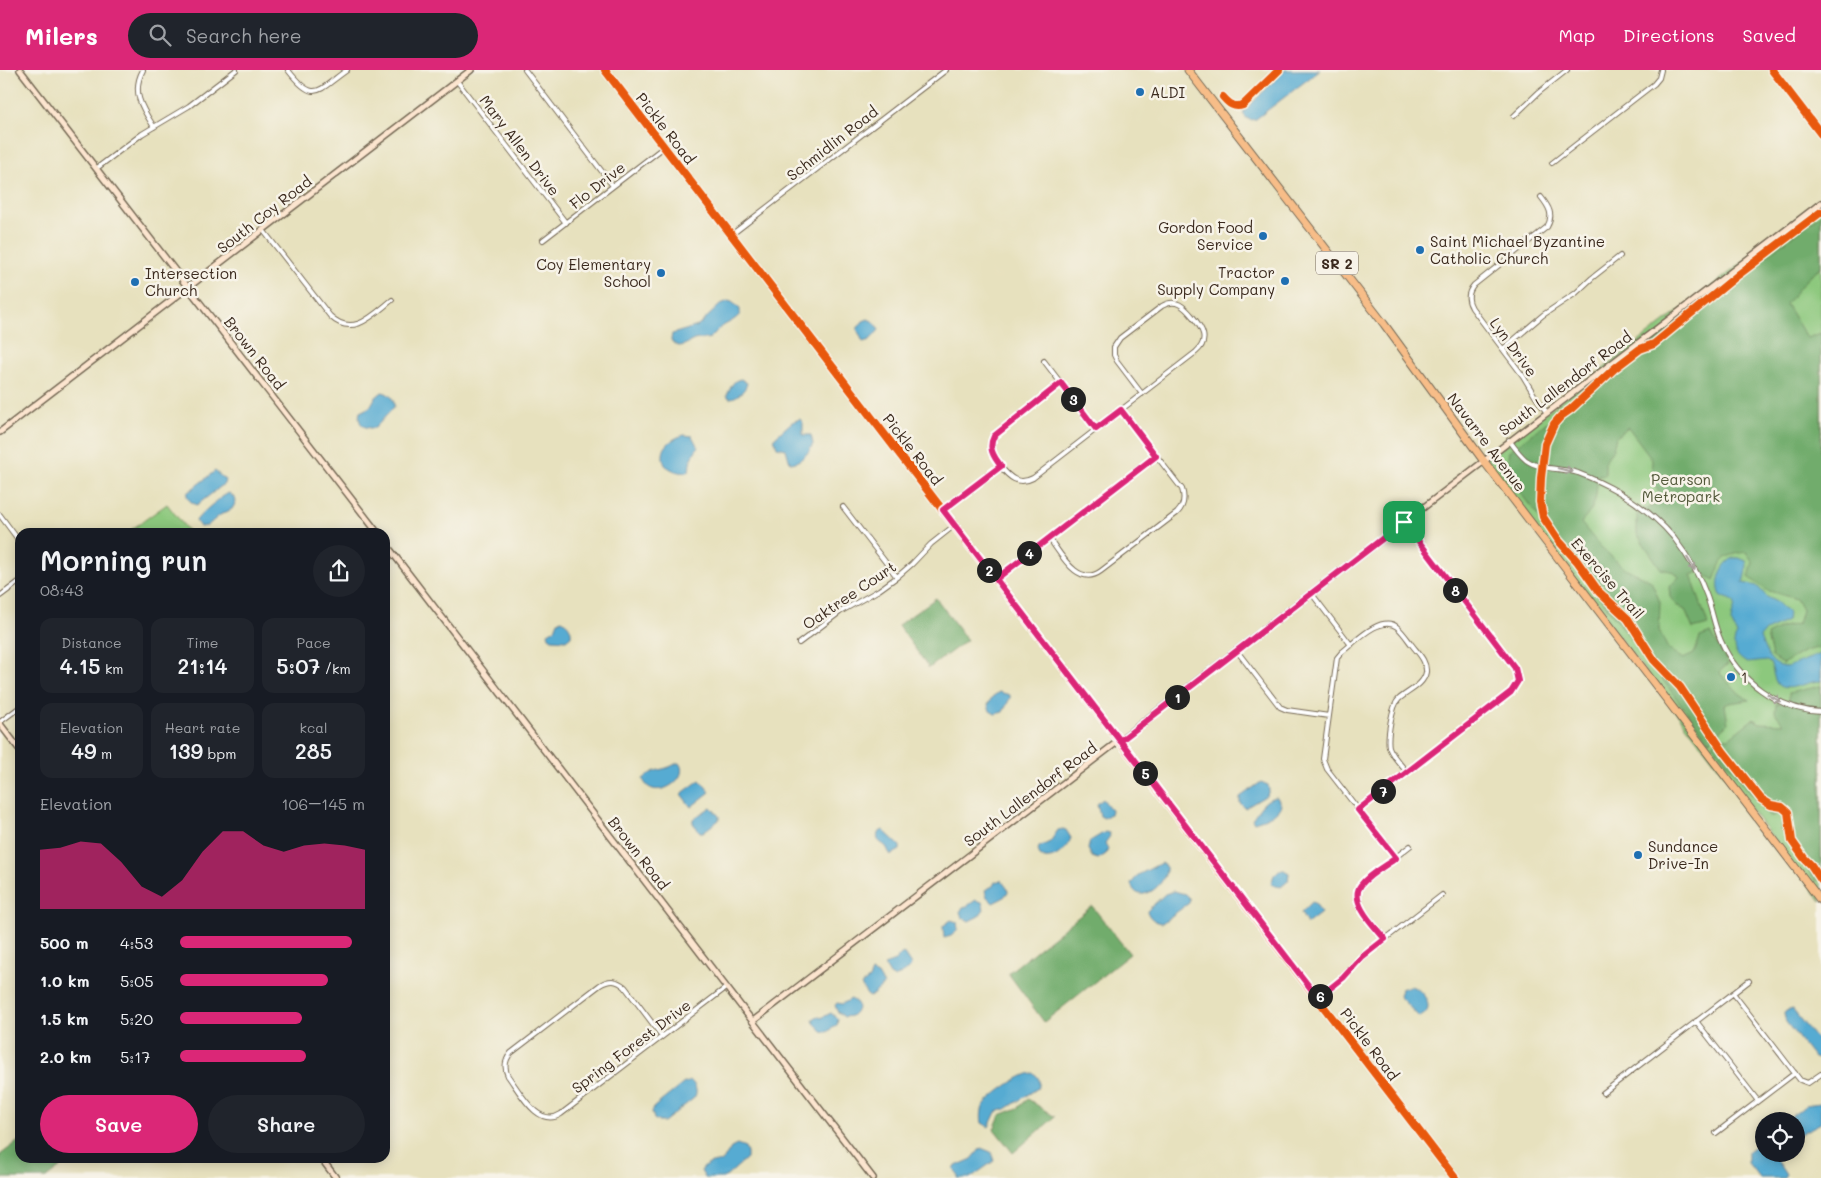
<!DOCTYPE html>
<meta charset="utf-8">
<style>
:root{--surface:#171b24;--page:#20242c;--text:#f1f3f6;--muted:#9ea1a6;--accent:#db2777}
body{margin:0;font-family:Mali,sans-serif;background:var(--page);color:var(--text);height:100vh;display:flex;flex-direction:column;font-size:19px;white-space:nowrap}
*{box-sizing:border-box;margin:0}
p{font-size:16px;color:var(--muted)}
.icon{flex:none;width:28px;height:28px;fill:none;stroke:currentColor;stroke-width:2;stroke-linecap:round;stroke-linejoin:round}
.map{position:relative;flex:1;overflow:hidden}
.drawer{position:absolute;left:15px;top:458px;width:375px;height:635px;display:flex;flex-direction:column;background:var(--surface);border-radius:15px;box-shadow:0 2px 12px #0003}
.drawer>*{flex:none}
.controls{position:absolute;left:1755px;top:1042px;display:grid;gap:10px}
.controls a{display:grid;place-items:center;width:50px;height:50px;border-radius:50%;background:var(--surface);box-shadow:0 2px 12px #0003;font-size:25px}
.pin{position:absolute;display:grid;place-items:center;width:42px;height:42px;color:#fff;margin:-21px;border-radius:10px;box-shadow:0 2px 8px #0006}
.km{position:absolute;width:25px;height:25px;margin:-12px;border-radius:50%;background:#222;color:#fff;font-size:14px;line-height:25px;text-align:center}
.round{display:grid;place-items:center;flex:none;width:52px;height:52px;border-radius:26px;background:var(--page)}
.headline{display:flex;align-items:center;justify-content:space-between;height:85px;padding:0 25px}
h1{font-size:28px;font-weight:600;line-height:38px}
.figures{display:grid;grid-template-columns:repeat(3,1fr);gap:8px;height:85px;padding:5px 25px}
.figures div{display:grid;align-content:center;border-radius:12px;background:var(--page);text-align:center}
.figures b{font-size:21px;font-weight:600}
.figures small{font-size:14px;font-weight:400}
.figures p{font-size:14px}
.chart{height:140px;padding:10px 25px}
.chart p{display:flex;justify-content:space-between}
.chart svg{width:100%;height:90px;margin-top:5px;fill:var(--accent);opacity:.7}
.primary-button{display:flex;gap:10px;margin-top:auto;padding:10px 25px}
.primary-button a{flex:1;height:58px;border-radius:30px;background:var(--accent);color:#fff;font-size:20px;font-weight:600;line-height:58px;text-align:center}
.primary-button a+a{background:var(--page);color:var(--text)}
ul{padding:0 25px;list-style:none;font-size:16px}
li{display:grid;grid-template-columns:80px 60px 1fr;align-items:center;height:38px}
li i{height:12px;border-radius:6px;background:var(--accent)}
header{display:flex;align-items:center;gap:30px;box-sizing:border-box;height:70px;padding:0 25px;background:var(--accent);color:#fff}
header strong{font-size:24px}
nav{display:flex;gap:28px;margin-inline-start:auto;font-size:18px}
.search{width:350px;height:45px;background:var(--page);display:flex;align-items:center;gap:12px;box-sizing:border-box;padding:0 18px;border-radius:28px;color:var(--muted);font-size:19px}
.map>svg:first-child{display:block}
.green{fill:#8cc87d;stroke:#64794e}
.forest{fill:#71ac6c;stroke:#566b45}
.water{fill:#56abd2;stroke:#486a78}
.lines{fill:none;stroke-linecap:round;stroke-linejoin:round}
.street-casing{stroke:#776a56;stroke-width:6}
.secondary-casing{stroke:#776a56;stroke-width:8}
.highway-casing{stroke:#776a56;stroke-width:9}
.street{stroke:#fff;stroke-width:4}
.secondary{stroke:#fce5cf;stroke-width:5}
.highway{stroke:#f7bd88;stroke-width:7}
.cycleway-casing{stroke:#f7f3e8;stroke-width:11}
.cycleway{stroke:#e8590c;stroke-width:8}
.oneway{stroke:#a79f9a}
.route-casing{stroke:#fff;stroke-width:10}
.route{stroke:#db2777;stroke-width:6}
.poi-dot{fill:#1f6fb2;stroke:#f7f3e8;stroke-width:2}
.labels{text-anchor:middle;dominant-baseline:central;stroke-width:5;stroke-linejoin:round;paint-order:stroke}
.shield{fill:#f7f3e8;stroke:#73665b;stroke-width:1}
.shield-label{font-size:14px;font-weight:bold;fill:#3b2a1e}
.poi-label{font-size:15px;fill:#3b2a1e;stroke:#f7f3e8;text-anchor:start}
.street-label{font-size:15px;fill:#3b2a1e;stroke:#f7f3e8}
.park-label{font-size:15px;fill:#53593a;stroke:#f7f3e8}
</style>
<header>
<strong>Milers</strong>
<div class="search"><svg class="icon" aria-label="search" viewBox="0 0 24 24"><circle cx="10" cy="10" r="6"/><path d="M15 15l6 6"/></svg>Search here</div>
<nav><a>Map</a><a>Directions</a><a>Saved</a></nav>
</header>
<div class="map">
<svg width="1821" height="1108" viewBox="0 0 1821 1108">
<rect width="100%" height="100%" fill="#f7f3e8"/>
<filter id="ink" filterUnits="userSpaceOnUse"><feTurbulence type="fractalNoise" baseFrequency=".02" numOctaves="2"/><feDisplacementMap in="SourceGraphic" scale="10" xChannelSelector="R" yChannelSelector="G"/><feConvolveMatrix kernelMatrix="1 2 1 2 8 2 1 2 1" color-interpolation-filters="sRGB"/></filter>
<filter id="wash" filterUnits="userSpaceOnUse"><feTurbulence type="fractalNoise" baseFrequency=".0096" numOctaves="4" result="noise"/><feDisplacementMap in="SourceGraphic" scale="20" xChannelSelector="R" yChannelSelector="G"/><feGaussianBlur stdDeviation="1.12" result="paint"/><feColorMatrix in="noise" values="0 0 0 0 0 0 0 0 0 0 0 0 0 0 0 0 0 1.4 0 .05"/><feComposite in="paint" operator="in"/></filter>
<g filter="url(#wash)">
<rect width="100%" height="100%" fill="#e7e1be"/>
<path class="green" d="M1821 133V831L1483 390Z
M167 434 189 462H128Z"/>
<path class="forest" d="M1821 144V197L1809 206 1786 234 1807 268 1821 263V577L1805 581 1782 594 1772 587 1767 565 1782 557 1798 554 1802 540 1796 529 1766 520 1749 507 1753 492 1746 482C1721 486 1722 489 1714 511L1701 501 1691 505 1708 555 1693 559 1685 540 1676 535 1670 527 1669 517 1679 507 1675 502 1661 499 1637 464V444L1655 435 1659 422 1651 411 1652 389 1628 357 1616 367 1613 379 1605 391V405H1598C1595 429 1598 434 1581 453L1600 476 1623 497 1651 511 1660 532 1659 560 1668 579 1683 589 1694 584 1700 567 1711 563 1728 594 1719 602 1736 621 1749 630 1729 633 1725 635 1728 654 1709 671 1506 404 1509 381Z
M936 528 967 570 929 598 898 555Z
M1821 616V809L1816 811 1780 760 1783 749 1780 743 1769 747 1712 673 1720 667 1729 668 1753 649 1760 653 1784 654 1775 643 1776 634 1789 632V623Z
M1092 836 1130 884 1044 952 1008 903Z
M1028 1029 1055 1047 1013 1083 994 1059 1000 1045 1018 1038Z
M20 1070V1088H73L46 1108H0V1085Z"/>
<path class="water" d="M1285 0H1320L1256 49C1249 51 1246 49 1243 43L1246 39Z
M728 231 732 232 740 239V244C734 252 725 253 718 260 715 262 713 266 710 268 705 270 699 268 694 270 685 274 678 281 671 270L672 264 698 256 721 234Z
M868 249 874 252 879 260 870 270 863 272 857 259 863 251Z
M741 309 747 313C746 320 736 329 729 328L727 325C731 318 732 310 741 309Z
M382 322C390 323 395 330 394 337L375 358C363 359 357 353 360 342L370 337 375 328Z
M800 349 803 353V365H811L813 374C809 383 800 393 790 393L786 379 777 377 774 368 792 352Z
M684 365 692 366 698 377 691 388 689 401C681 405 671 400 665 395 658 379 670 369 684 365Z
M215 401 225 410 224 414 197 435C192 433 186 429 187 423Z
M229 423 235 428 236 432 232 439 220 445 207 456 200 457 196 451C199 445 221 426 229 423Z
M1734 488H1739L1746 491 1747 496 1743 513 1757 516 1767 527 1778 533 1788 543 1787 551 1765 561 1760 567C1765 580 1770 597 1787 597L1821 584V611C1809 610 1783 626 1776 612 1773 606 1773 599 1770 593L1767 591 1747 593C1736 587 1730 577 1737 565L1731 552C1732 537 1743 531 1722 527 1714 515 1721 493 1734 488Z
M562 550C568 553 572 559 571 566L566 570 552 569 549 567 548 563 555 559 558 551Z
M999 622 1010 625V628L1003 642 995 644 990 641 988 635 992 627Z
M677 693H679C692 709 652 734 643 709 646 707 649 704 653 702 662 698 666 700 677 693Z
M700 710 710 722 691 737 681 724Z
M1261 712 1268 715 1269 720 1267 725 1245 738 1240 733V727Z
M1277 727 1281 735C1277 745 1264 749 1254 752L1252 749C1258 741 1265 727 1277 727Z
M1103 729 1111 740 1110 744 1104 748 1100 746 1097 734Z
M711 737 719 746V750L703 762H700L693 753V749Z
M1063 759 1066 760 1071 768C1067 779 1052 794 1040 786L1038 780 1039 777 1050 772 1058 760Z
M883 760 900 776V780L891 785C889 783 888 780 887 778 883 772 875 773 878 763Z
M1105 762 1109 763 1110 766 1105 773 1108 779 1106 784 1098 789 1092 787 1088 779 1090 771Z
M1161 793 1166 797C1168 814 1138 838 1131 814L1138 805Z
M1279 800H1284L1289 803 1288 811 1281 817 1271 814 1274 805Z
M1001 810 1007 818 1008 822 1003 828 993 833 987 827 985 820 993 816 995 812Z
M1174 821 1185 824 1190 829 1189 833 1162 853C1155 852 1149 848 1147 841L1165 824Z
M976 830 982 832 984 839 979 846 969 851 962 847 960 842 963 837 967 836Z
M1312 832 1316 834 1321 843 1307 854 1301 843Z
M951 850 957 852 958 860 951 866 944 868 943 856Z
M903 883 911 895 910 898 895 908 890 905 884 895 895 891 900 885Z
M872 902 878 905 884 915 870 927 867 925 861 915 869 909Z
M1410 916C1423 918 1438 941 1419 947L1399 926 1401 919Z
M851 929 857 933 858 939 851 946 844 947 837 941 835 935 837 933 842 934Z
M1792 939 1821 975V990L1814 988 1786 952 1784 944 1785 941Z
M831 943 838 949 837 955 827 962 822 961 814 953 813 949 818 946 821 948Z
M1032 1003C1039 1005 1041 1012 1038 1018L1006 1039 996 1042 989 1057 982 1053C981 1048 981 1042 983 1037 988 1027 1021 1004 1032 1003Z
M691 1011C696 1016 698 1022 694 1028L664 1052H659L654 1049 652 1042 654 1037 684 1013Z
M1819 1033 1821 1035V1053L1796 1066V1051H1786L1806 1035Z
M1764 1069V1084H1777V1091L1786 1105 1784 1108H1760L1748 1093V1081Z
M737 1075 745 1078 747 1083V1088L727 1106 722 1108H705L701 1101C707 1092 714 1093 723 1091L731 1078Z
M981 1078 991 1082 994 1091 970 1108H958V1104L954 1100 956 1096 972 1089Z"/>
</g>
<g filter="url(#ink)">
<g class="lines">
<g class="street-casing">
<path id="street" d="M143 0C131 22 142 38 154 57
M288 0C315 35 318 20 347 0
M525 0 613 116
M457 11 566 153
M1514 46 1538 23 1567 0
M1552 93 1654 14 1659 8 1661 0
M97 98 142 64 189 36 236 0
M1541 127C1549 137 1554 145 1547 157L1474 215C1468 222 1467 230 1472 238L1523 306 1535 326 1547 343
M263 160 330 246C353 268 373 245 392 230
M731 165 946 0
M543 170 664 77
M1503 279 1543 245 1576 223 1592 208 1620 186
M1044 291 1096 359
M1061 313 998 362C986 373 992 385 1000 396 1009 407 1018 416 1033 408L1196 282C1210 270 1202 258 1193 247 1184 236 1176 228 1162 236L1120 268 1114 277V285L1117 291 1142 324
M1509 370C1514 377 1520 385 1526 390 1540 400 1562 398 1578 403 1615 417 1648 437 1674 468 1687 485 1699 504 1706 524 1712 539 1714 556 1721 571 1738 610 1778 640 1821 642
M843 437 897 507
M943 440 1001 396
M0 445 20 472
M1049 468C1061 484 1078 518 1101 501L1177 443C1184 436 1185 428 1182 419L1121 340
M996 509 1156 386
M1312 524 1351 575
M0 526 20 511
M799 573 840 542 879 520 897 507 912 494 931 474 955 455
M1237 581 1280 637 1287 640 1329 646
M0 652 20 637
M1358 740 1511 622 1518 611 1515 598 1404 452
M1396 788 1327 699 1323 689 1337 588 1342 582C1355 572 1381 544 1397 557 1403 562 1408 570 1412 575 1418 583 1427 591 1426 602 1424 615 1408 621 1399 629 1392 635 1387 667 1389 677 1392 686 1401 695 1407 702
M1385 869 1359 835 1358 822 1364 812 1410 776
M1733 923 1800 1010 1808 1013 1821 1004
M1318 928 1345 906 1362 887 1442 825
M1696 951 1758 1031
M662 966 625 917C617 910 610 909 600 915L511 983C505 990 504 998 508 1006 520 1022 538 1059 561 1044L727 917
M1603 1023 1749 911
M1716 1063 1795 1003"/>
</g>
<g class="secondary-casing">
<path id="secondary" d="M20 0 377 462
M605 0 1455 1108
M1772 0 1821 64
M0 362 471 0
M385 473 873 1108
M0 654 20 680
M753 951 1821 133
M321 1088 336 1108"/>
</g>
<g class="highway-casing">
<path id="highway" d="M1188 0 1384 254 1483 390 1821 831"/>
</g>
<use href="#street" class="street"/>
<use href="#secondary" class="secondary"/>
<use href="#highway" class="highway"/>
<g class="cycleway-casing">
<path id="cycleway" d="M605 0 1455 1108
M1772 0 1821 64
M1223 27C1229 34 1234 38 1243 35L1279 0
M1821 142 1738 205 1660 269 1654 274 1640 279 1615 298 1571 339 1561 346 1554 354 1545 374 1541 408 1540 432 1543 447 1559 471 1577 491 1599 522 1628 549 1654 590 1680 617 1723 681 1761 729 1771 735 1782 737 1788 742 1792 771 1804 788 1811 795 1821 810"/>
</g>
<use href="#cycleway" class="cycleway"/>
</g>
<defs><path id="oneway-shaft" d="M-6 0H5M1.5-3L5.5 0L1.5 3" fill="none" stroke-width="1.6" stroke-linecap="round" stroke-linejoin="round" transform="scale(1.25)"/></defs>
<g class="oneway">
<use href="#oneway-shaft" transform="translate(1565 400) rotate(13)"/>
<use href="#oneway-shaft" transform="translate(1691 494) rotate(59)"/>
<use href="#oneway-shaft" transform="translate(1774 628) rotate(29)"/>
</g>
</g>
<g class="lines" filter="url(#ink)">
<g class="route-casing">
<path id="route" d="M1404 452 1120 671C1061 594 1002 517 943 440L1001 396C993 386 988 378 994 366L1061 313 1096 359 1121 340 1156 386 996 509 1318 928 1343 908 1362 887 1385 869C1375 857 1348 831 1361 815 1369 804 1385 796 1396 788L1358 740 1511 622 1518 611 1515 598 1404 452"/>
</g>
<use href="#route" class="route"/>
</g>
<g class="poi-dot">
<circle cx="1140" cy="22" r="5"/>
<circle cx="1263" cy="166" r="5"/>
<circle cx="1420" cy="180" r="5"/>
<circle cx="661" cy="203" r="5"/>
<circle cx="1285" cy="211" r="5"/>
<circle cx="135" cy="212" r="5"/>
<circle cx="1731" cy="607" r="5"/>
<circle cx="1638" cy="785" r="5"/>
</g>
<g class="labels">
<rect class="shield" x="1316" y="181.5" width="42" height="23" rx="4"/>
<g class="shield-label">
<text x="1337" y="193">SR 2</text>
</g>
<g class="poi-label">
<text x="1150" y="22">ALDI</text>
<text x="1253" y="157" text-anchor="end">Gordon Food<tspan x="1253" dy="17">Service</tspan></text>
<text x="1430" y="171">Saint Michael Byzantine<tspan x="1430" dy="17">Catholic Church</tspan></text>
<text x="651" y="194" text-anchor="end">Coy Elementary<tspan x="651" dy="17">School</tspan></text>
<text x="1275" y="202" text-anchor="end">Tractor<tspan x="1275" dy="17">Supply Company</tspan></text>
<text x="145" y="203">Intersection<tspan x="145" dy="17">Church</tspan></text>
<text x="1741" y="607">1</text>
<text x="1648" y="776">Sundance<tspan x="1648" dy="17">Drive-In</tspan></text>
</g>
<g class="street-label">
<text transform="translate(666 58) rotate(52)">Pickle Road</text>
<text transform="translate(832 73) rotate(-38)">Schmidlin Road</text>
<text transform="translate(520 75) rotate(53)">Mary Allen Drive</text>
<text transform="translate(597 115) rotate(-38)">Flo Drive</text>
<text transform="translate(264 144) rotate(-38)">South Coy Road</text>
<text transform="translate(1514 277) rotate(54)">Lyn Drive</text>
<text transform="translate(255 283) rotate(52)">Brown Road</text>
<text transform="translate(1565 313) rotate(-37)">South Lallendorf Road</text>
<text transform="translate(1487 372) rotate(53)">Navarre Avenue</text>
<text transform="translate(913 379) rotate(52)">Pickle Road</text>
<text transform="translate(1608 508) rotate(49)">Exercise Trail</text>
<text transform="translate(849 525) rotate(-34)">Oaktree Court</text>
<text transform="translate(1030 724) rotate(-37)">South Lallendorf Road</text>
<text transform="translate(639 783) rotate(52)">Brown Road</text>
<text transform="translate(1370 974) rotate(53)">Pickle Road</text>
<text transform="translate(631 976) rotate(-37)">Spring Forest Drive</text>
</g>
<g class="park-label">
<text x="1681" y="409">Pearson<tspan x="1681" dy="17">Metropark</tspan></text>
</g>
</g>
</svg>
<div class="controls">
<a><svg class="icon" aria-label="locate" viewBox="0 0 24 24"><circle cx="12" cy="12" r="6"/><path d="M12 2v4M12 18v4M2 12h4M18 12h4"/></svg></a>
</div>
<div class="pin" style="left:1404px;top:452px;background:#1e9e55"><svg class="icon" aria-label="arrive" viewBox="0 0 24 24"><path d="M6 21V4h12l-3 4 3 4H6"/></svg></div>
<b class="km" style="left:1177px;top:627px">1</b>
<b class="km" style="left:989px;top:500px">2</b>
<b class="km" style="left:1073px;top:329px">3</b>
<b class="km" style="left:1029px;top:483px">4</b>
<b class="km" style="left:1145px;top:703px">5</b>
<b class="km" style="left:1320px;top:926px">6</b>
<b class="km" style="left:1383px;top:721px">7</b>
<b class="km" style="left:1455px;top:520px">8</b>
<section class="drawer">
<div class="headline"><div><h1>Morning run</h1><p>08:43</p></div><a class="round"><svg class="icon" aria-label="share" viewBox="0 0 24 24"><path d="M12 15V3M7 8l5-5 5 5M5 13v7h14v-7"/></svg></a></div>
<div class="figures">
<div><p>Distance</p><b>4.15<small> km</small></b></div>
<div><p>Time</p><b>21:14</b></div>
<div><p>Pace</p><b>5:07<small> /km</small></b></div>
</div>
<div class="figures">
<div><p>Elevation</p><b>49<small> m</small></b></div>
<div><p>Heart rate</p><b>139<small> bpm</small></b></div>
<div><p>kcal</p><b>285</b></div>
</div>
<div class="chart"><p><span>Elevation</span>106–145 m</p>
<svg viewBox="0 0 160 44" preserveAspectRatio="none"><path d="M0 44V15L10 14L20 11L30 12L40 21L50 33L60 38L70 30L80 16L90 6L100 6L110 13L120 16L130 13L140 12L150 13L160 15V44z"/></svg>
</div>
<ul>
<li><b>500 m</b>4:53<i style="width:93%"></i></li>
<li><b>1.0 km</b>5:05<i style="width:80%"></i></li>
<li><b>1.5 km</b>5:20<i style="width:66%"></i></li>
<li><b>2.0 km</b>5:17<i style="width:68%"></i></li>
</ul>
<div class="primary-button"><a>Save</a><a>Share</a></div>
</section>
</div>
